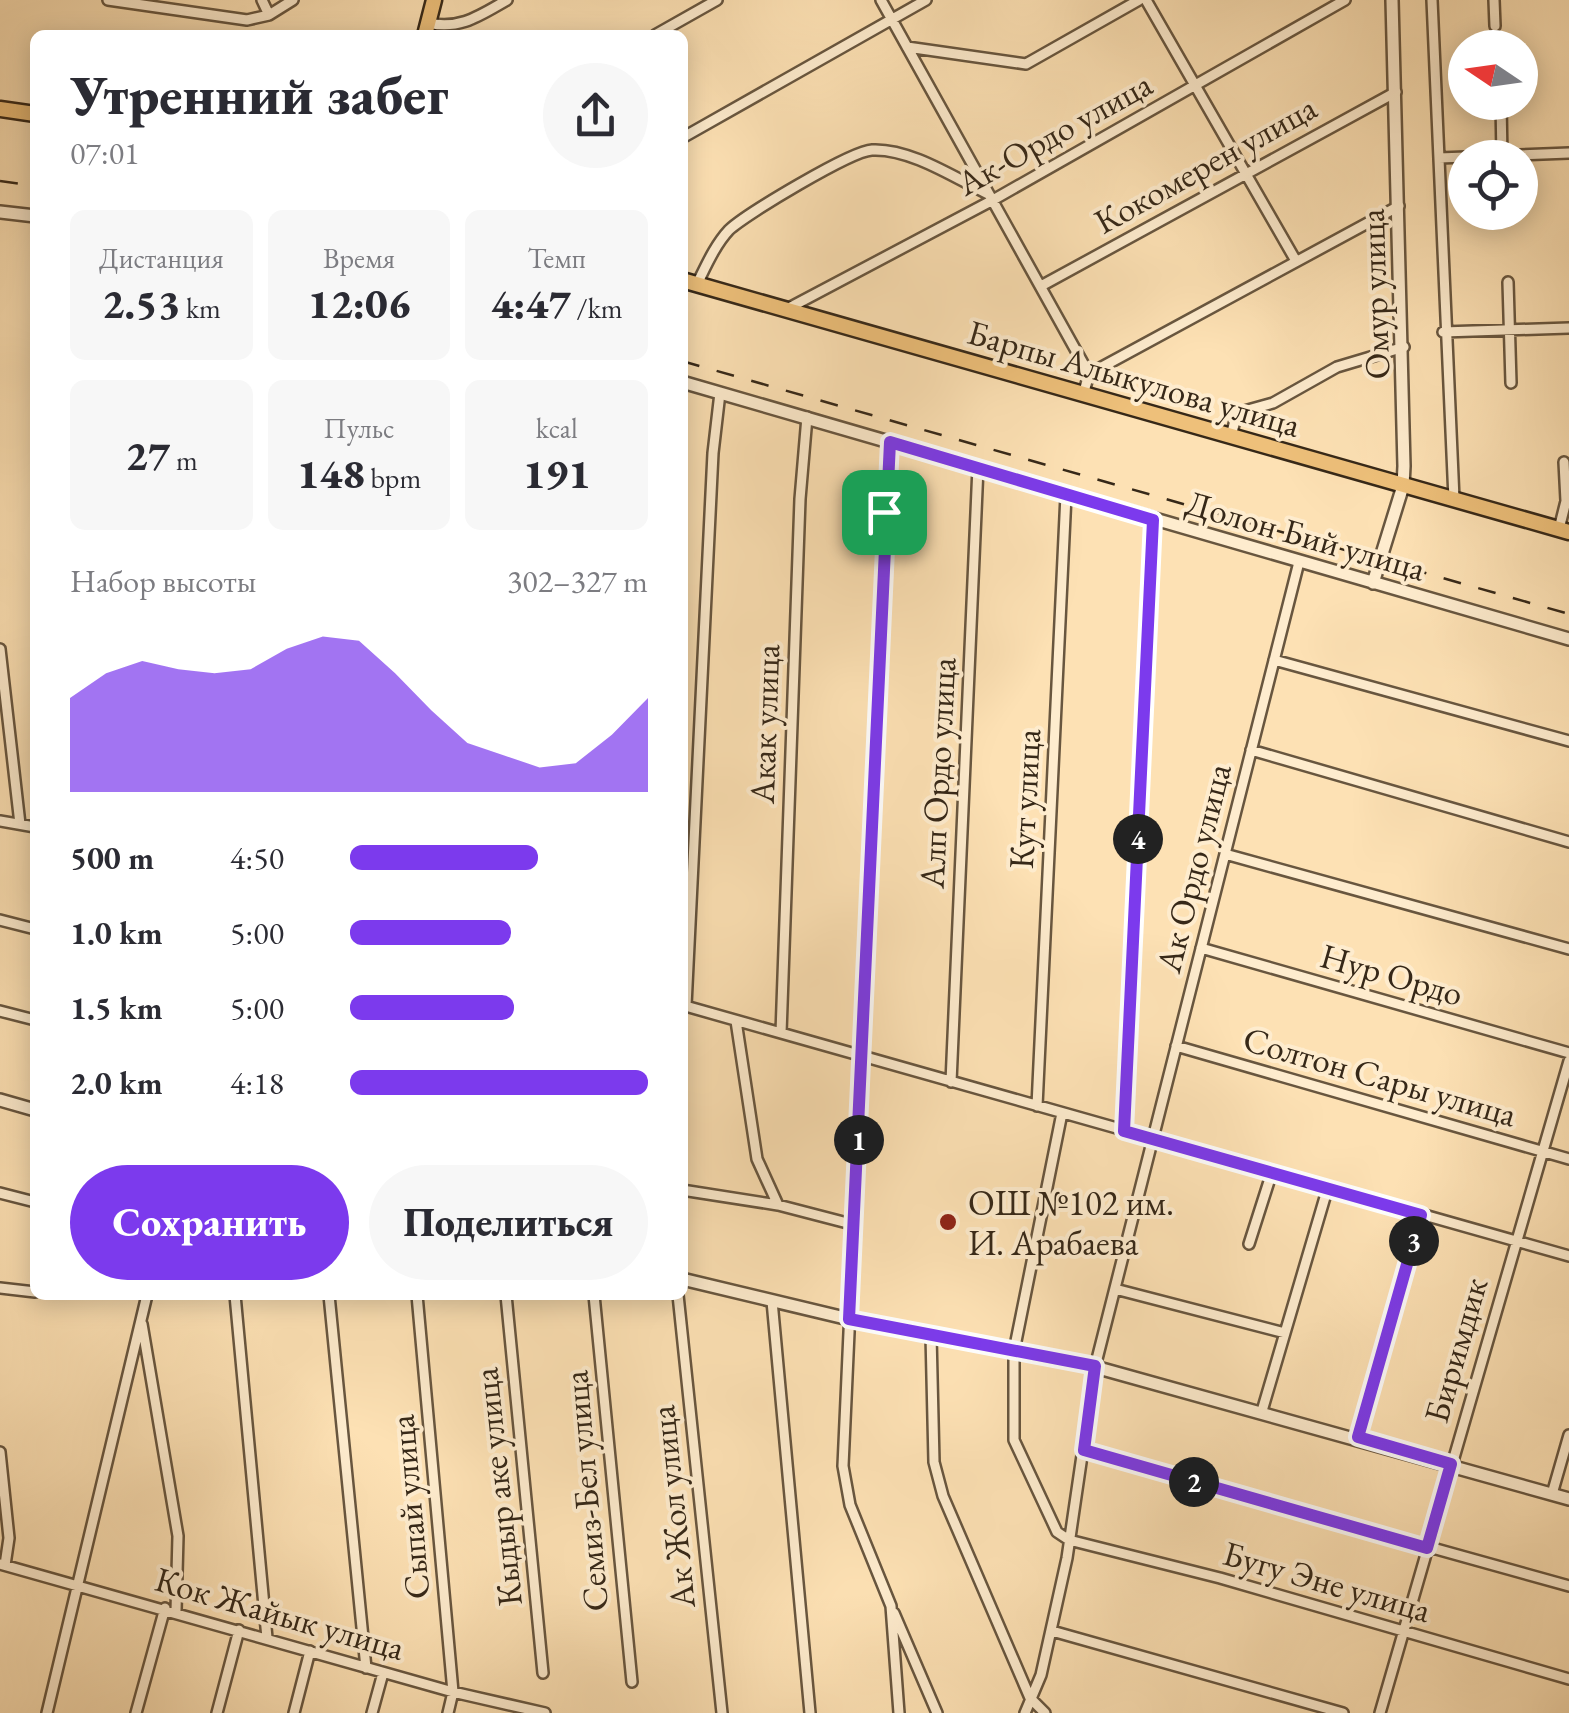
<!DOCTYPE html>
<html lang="ru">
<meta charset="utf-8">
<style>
:root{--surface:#fff;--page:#f7f7f7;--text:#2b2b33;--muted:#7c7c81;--accent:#7c3aed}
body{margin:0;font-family:"EB Garamond",serif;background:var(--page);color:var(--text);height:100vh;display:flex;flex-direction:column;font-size:38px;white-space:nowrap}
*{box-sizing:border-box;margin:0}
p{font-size:32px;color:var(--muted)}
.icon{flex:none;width:55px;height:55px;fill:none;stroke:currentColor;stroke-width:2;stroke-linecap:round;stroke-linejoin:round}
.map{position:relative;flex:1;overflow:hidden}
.details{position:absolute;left:30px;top:30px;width:658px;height:1270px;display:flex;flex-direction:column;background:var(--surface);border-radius:15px;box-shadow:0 5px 25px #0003}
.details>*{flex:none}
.needle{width:65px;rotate:283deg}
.controls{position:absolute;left:1448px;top:30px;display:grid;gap:20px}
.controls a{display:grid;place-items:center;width:90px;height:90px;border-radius:50%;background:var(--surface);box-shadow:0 5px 25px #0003;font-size:50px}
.pin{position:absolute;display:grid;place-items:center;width:85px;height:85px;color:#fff;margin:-42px;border-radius:20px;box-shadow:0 5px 15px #0006}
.km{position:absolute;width:50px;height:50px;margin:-25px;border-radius:50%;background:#222;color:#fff;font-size:28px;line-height:50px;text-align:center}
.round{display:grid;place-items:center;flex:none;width:105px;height:105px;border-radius:52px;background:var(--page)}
.overview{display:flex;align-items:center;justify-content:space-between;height:170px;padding:0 40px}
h1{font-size:55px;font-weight:800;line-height:75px}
.figures{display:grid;grid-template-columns:repeat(3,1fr);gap:15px;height:170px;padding:10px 40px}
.figures div{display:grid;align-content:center;border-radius:15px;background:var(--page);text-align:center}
.figures b{font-size:42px;font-weight:800}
.figures small{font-size:28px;font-weight:400}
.figures p{font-size:28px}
.chart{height:280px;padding:20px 40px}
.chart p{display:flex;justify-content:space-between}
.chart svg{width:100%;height:180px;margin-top:10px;fill:var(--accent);opacity:.7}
.primary-button{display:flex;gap:20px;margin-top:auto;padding:20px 40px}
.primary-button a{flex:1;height:115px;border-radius:60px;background:var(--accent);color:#fff;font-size:40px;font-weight:800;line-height:115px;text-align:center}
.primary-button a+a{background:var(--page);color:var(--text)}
ul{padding:0 40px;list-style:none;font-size:32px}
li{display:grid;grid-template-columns:160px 120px 1fr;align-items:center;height:75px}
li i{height:25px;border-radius:12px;background:var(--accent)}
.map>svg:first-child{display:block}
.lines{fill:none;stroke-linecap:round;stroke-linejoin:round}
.minor-casing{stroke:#68563f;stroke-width:14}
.tertiary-casing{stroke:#68563f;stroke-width:16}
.primary-casing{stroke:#362818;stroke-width:19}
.minor{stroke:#feecce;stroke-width:9}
.tertiary{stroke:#feecce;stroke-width:11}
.primary{stroke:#eec07a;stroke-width:14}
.rail{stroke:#362818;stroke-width:2.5;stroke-dasharray:18 18;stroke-linecap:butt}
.route-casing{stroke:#fff;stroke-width:20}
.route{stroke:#7c3aed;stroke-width:12}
.poi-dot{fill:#8f2418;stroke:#feecce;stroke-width:4}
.labels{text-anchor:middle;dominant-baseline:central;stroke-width:8;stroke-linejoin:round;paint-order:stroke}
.street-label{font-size:35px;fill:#362818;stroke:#feecce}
.poi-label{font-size:35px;fill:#362818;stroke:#feecce;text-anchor:start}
</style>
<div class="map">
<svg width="1569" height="1713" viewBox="0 0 1569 1713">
<rect width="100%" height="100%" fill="#fde1b4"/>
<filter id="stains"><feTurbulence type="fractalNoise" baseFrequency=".002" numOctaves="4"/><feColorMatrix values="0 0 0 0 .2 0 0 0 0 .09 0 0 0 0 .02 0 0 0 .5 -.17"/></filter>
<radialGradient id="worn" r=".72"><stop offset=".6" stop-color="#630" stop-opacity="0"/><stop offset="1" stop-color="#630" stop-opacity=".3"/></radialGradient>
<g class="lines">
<g class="minor-casing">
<path id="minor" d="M108 0 247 20 269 15 293 0
M262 0 269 15
M881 0 1089 374 1083 395
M1146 0 1296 261
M1432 0 1454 499
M1494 0 1495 26
M428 23C460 30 479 16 507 0
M655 35 717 0
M907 47 1026 64 1139 0
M1501 102 1502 158
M682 138 926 0
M1439 158 1569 153
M1508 282 1511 383
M697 284C706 266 715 245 729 230 746 214 851 151 872 150 910 148 955 178 988 194
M1041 286 1396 92
M787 309 993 200 1345 0
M1443 332 1569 328
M1089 374 1399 206
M1231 436 1237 413 1273 403 1337 367 1404 347
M889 442 843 1466 850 1505 891 1606 899 1713
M1559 529 1566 501 1564 462
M0 649 20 824
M1274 660 1569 741
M1251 750 1569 842
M0 821 35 827
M1225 854 1569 949
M0 920 35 929
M1201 948 1569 1053
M682 1005 1569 1256
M686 1006 713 453 720 393
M0 1011 35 1020
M736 1021 757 1159 778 1205
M781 1033 800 499 807 417
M1176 1046 1569 1159
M951 1082 978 467
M1037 1106 1066 495
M1062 1113 1014 1351V1440L1057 1532 1069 1540 1220 1578 1569 1679
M1124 1131 1153 520
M682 1190 778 1205 855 1225
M0 1193 35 1202
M1249 1244 1272 1172
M0 1288 35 1292
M1115 1289 1285 1333
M235 1295 267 1638
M329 1295 366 1668
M417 1295 453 1692 448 1713
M506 1295 543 1673
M594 1295 632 1682
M678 1295 722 1713
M772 1301 810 1713
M142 1324 178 1536 176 1611
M931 1335 934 1462 943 1496 1030 1698 1045 1713
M1262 1411 1328 1187
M1359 1437 1421 1215
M1084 1451 1569 1586
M0 1452 9 1538 5 1565
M1552 1494 1569 1435
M0 1564 453 1692 545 1713
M894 1613 937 1713
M1052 1631 1343 1713
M47 1713 147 1295
M136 1713 165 1608
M217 1713 239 1630
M294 1713 310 1651
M372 1713 383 1673
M1025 1713 1041 1675 1067 1558 1095 1367 1299 562
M1380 1713 1569 1061"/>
</g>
<g class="tertiary-casing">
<path id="tertiary" d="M0 212 35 216
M682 382 1569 639
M1373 583 1403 486 1404 466 1392 0
M0 1100 35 1110
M682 1279 849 1319 1095 1367 1569 1499"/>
</g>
<g class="primary-casing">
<path id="primary" d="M425 35 434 0
M0 109 35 114
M682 280 1569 532"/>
</g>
<use href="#minor" class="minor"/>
<use href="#tertiary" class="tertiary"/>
<use href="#primary" class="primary"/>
<path class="rail" d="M0 181 35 186
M682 361 1569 614"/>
</g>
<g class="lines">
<g class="route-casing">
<path id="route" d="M890 442 1153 520 1124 1131 1421 1215 1358 1437 1451 1464 1427 1548 1084 1450 1095 1366 849 1319Z"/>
</g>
<use href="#route" class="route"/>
</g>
<circle class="poi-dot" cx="948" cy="1222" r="10"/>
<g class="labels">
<g class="street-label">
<text transform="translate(1054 133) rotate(-29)">Ак-Ордо улица</text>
<text transform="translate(1205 164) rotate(-29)">Кокомерен улица</text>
<text transform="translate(1374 294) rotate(-92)">Омур улица</text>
<text transform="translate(1134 378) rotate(16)">Барпы Алыкулова улица</text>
<text transform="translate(1306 535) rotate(16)">Долон Бий улица</text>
<text transform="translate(764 724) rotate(-88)">Акак улица</text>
<text transform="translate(937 773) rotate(-87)">Алп Ордо улица</text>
<text transform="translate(1024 799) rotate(-87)">Кут улица</text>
<text transform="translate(1193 868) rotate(-76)">Ак Ордо улица</text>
<text transform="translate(1392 974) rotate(16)">Нур Ордо</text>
<text transform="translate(1380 1076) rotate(16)">Солтон Сары улица</text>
<text transform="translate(1455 1350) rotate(-74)">Биримдик</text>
<text transform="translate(497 1487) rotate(-96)">Кыдыр аке улица</text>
<text transform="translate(585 1491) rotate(-95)">Семиз-Бел улица</text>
<text transform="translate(409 1507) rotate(-95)">Сыпай улица</text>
<text transform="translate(672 1507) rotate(-96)">Ак Жол улица</text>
<text transform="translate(1327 1581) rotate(16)">Бугу Эне улица</text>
<text transform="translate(280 1613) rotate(16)">Кок Жайык улица</text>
</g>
<g class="poi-label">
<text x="968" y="1202">ОШ №102 им.<tspan x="968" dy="40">И. Арабаева</tspan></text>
</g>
</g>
<rect width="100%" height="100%" filter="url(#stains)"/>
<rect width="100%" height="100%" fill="url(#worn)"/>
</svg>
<div class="controls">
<a><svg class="needle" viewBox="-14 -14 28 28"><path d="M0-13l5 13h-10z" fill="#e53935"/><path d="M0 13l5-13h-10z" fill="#7c7c81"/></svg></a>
<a><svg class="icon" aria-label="locate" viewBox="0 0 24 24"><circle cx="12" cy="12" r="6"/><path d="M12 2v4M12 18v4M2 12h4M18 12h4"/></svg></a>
</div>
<div class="pin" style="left:884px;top:512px;background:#1e9e55"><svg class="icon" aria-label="arrive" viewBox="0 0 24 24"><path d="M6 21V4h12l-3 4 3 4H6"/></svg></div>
<b class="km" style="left:859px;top:1140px">1</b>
<b class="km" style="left:1194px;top:1482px">2</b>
<b class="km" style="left:1414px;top:1241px">3</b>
<b class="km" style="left:1138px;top:839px">4</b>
<section class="details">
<div class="overview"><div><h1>Утренний забег</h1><p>07:01</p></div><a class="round"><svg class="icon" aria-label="share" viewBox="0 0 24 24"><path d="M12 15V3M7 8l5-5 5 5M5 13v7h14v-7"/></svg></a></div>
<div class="figures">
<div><p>Дистанция</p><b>2.53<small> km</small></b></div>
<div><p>Время</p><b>12:06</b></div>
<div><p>Темп</p><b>4:47<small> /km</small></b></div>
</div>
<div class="figures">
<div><b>27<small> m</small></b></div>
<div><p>Пульс</p><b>148<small> bpm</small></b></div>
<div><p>kcal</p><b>191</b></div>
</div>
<div class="chart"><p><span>Набор высоты</span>302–327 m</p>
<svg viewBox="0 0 160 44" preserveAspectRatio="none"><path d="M0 44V21L10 15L20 12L30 14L40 15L50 14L60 9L70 6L80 7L90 15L100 24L110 32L120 35L130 38L140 37L150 30L160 21V44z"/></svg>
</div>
<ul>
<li><b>500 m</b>4:50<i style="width:63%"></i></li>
<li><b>1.0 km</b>5:00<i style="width:54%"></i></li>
<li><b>1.5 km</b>5:00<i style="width:55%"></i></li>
<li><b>2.0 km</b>4:18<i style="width:100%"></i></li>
</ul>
<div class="primary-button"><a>Сохранить</a><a>Поделиться</a></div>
</section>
</div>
